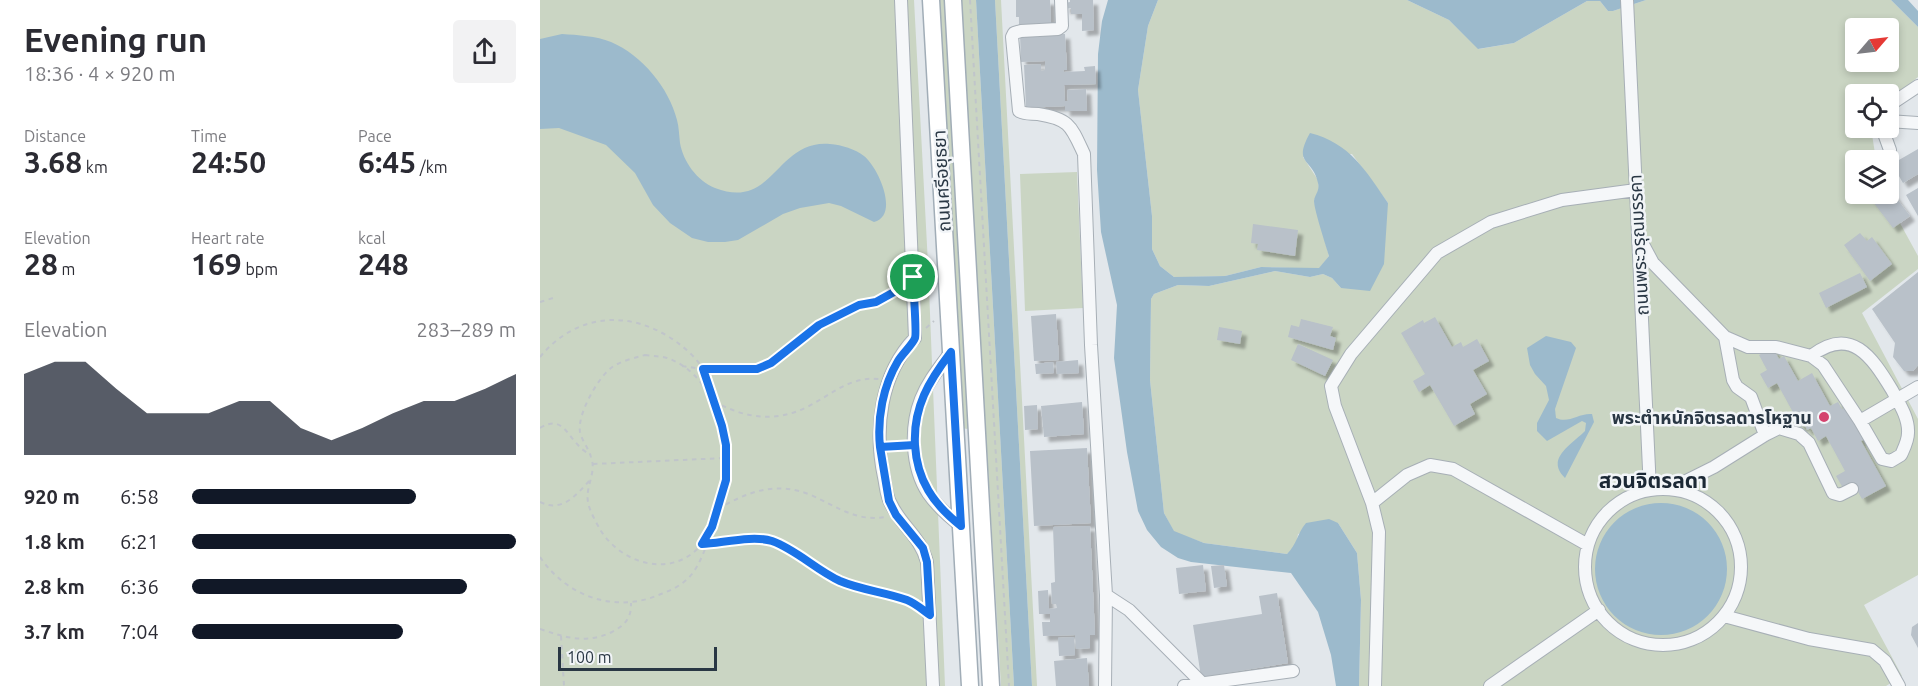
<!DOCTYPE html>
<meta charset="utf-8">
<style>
:root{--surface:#fff;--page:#f2f2f3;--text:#2b2b33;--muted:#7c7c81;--accent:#111827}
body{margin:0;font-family:Ubuntu,"Noto Sans Thai",sans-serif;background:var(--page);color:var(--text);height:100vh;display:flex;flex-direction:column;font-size:22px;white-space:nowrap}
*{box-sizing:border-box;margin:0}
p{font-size:20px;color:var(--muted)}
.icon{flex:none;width:33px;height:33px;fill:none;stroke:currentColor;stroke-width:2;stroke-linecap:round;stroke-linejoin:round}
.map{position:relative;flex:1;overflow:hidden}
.side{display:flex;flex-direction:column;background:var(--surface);width:540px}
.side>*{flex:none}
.needle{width:39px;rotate:62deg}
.controls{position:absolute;left:1305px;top:18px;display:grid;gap:12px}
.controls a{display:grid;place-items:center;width:54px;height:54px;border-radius:6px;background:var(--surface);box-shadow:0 3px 9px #0003;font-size:30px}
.scale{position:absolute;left:18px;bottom:15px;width:159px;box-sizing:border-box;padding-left:6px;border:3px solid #293744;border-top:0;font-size:16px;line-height:21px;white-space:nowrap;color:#293744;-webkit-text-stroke:4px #f2f5f8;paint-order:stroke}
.pin{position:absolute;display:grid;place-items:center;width:51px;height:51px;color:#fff;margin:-26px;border:3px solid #fff;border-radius:50%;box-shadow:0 2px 6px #0007}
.round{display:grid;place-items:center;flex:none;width:63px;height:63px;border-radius:6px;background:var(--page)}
.head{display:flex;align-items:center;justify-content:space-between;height:102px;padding:0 24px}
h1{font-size:33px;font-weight:700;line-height:45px}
.figures{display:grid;grid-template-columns:repeat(3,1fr);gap:9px;height:102px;padding:6px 24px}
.figures div{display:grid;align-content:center}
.figures b{font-size:30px;font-weight:700}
.figures small{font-size:16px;font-weight:400}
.figures p{font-size:16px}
.chart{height:168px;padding:12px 24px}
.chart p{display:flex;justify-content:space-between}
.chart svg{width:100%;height:108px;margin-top:6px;fill:var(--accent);opacity:.7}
ul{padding:0 24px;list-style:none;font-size:20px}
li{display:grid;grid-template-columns:96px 72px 1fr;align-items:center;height:45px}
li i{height:15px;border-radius:8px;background:var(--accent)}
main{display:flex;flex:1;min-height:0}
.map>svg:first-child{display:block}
.green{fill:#cad5c3;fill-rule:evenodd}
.water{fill:#9cbacc}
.building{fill:#b9c1c9;filter:url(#shadow)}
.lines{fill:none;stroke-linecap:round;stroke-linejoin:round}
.minor-casing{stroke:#a7afb6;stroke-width:14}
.major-casing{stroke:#a1adb7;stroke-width:19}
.path{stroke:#c0c5ca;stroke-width:2;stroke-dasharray:4.5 4.5;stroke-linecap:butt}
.minor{stroke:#f5f7f9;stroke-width:12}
.major{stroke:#fff;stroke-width:16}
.route-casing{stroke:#fff;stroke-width:12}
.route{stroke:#1a73e8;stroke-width:8}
.poi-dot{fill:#d4436e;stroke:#f2f5f8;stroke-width:2}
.labels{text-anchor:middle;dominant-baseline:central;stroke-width:5;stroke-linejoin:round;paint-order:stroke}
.street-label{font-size:18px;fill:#293744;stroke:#f2f5f8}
.poi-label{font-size:18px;font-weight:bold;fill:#293744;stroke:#f2f5f8;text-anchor:end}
.quarter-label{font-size:21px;font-weight:bold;fill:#1b2835;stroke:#f2f5f8}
</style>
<main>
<section class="side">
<div class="head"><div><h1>Evening run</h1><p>18:36 · 4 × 920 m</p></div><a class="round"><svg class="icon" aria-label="share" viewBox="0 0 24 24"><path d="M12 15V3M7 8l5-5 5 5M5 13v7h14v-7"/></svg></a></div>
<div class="figures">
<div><p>Distance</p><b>3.68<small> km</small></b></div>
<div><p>Time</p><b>24:50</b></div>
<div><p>Pace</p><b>6:45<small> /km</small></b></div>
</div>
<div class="figures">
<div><p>Elevation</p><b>28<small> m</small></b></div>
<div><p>Heart rate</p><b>169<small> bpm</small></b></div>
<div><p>kcal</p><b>248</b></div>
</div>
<div class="chart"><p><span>Elevation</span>283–289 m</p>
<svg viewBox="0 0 160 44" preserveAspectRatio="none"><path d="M0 44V11L10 6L20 6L30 17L40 27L50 27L60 27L70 22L80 22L90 33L100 38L110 33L120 27L130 22L140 22L150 17L160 11V44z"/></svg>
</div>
<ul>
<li><b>920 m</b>6:58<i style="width:69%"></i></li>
<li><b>1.8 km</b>6:21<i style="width:100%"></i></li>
<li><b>2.8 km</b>6:36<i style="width:85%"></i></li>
<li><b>3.7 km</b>7:04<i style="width:65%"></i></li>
</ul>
</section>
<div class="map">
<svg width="1378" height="686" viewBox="0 0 1378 686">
<defs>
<filter id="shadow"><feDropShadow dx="5" dy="5" stdDeviation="1.5" flood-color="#0004"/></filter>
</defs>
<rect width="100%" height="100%" fill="#e2e7eb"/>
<path class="green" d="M0 0H374L388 264 405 686H0Z
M398 0H407L431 426 427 429 423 428Z
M420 0H436L474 686H461Z
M455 0H461L497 686H492Z
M618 0H867L909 20 939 49 974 43 1047 1H1060L1068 11H1073L1106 0H1351L1378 27V77L1349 101 1348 94H1316V128H1331L1336 160H1316V194H1344L1378 256V269L1322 313 1378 419V575L1324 605 1362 676 1346 686H819L821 600 817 553 798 523 758 534 756 546 747 554 664 543 634 532 624 513 610 380 611 299 614 294 638 285 669 286 735 271 770 277 783 274 792 278 801 288 848 203 812 154 763 157 778 180 779 189 774 201 789 256 779 269 721 267 685 276 648 277H634L620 266 612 249V216L598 90 608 26ZM1316 28H1348V62H1316Z
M537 172 543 308 485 311 480 174Z"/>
<path class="water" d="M436 0H455L492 686H474Z
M568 0H618L608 26 598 90 612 216V249L620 266 634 277 685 276 721 267 779 268 789 256C786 246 774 209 774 201 775 194 780 191 778 183 773 158 752 165 770 133 810 143 826 171 848 203L844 264 830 291 801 288 792 278 783 274 770 277 735 271 669 286 638 285 614 294 611 299 610 380 624 513 634 531 664 543 747 554C757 544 757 534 766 523L789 519 798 523 817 553 821 600 819 686H796L791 655 778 612 751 573 651 562 638 558 621 547 607 530 598 511 587 452 574 358 577 305 561 232 557 170 558 54 562 21Z
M867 0H1106L1073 11H1068L1060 1H1047L974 43 938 49 909 20Z
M1351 0H1368L1378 11V27Z
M22 34C38 35 56 36 71 42 102 55 129 88 137 120 139 127 139 135 140 143 143 161 157 181 175 188 234 211 236 139 290 144 302 145 315 149 324 156 338 167 360 215 334 222L301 206 289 203 260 208 243 214 198 240 185 242H168L152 238 130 223 113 205 95 173 66 145 19 128 0 129V39Z
M1006 336 1031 342 1036 348 1015 409 1016 418C1029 424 1038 413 1052 414L1054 422 1025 478C1005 459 1031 445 1045 431L1046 423 1042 421 1007 441 997 431V423L1009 400 1006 386 995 374 990 365 987 348Z
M1055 569a66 66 0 1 1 132 0a66 66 0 1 1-132 0Z"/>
<path class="building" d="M476 0H510L511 24 479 25V17H476Z
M530 0H553L554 30 542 31V14H531V8L525 9V3L530 2Z
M525 34 527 70H523L524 72 545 71 544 67 555 66 556 84 524 85 525 101H528L527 90 546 89 547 111H525V106L486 108 484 65 501 64V71L505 70V61L481 62 480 35Z
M1378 149V174L1363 183 1352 164Z
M1348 187 1370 216 1353 228 1327 194H1348Z
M1378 188V216L1366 195Z
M713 224 758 230 755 256 717 250 718 244 711 243Z
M1320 233 1327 241 1332 237 1352 264 1330 281 1304 245Z
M1378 272V365L1373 371H1364L1353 357 1355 343 1332 309Z
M1320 273 1327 287 1286 308 1279 293Z
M516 314 519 360 494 361 491 316Z
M895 317 912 347 921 342 923 347 937 339 949 361 933 370 947 394 930 404 935 414 914 426 890 385 879 392 873 381 885 374 861 333 883 320 884 323Z
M761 319 793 327 790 336 796 338 793 350 748 337 751 325 759 327Z
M679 327 702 331 700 344 677 340Z
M758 344 793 360 785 376 751 360Z
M1233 348 1239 359 1244 356 1258 381 1272 373 1290 406 1298 402 1302 409 1307 407 1325 439 1321 441 1346 486 1322 499 1313 483 1303 488 1296 476 1305 471 1286 436 1278 441 1271 428 1267 430 1265 425 1261 427 1237 383 1228 388 1220 374 1227 370 1219 355Z
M538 360 539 373 517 374 516 362Z
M513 362 514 373 496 374 495 364Z
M542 402 544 434 504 437 501 406Z
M497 405 498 429 485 430 484 406Z
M547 448 551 523 494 526 490 451Z
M550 526 555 635H550V648L536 649 535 635 503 636 502 622H510V614H499L498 591 508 590 509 609 517 608 516 604H512L511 583 515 582 513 527Z
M663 565 666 591 639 594 636 568Z
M684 565 687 586 674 588 671 566Z
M737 593 748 663 661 677 653 625 722 614 719 596Z
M1378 623V648L1371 635 1372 627Z
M534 637 535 655 519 656 518 638Z
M547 658 549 686H516L514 661Z"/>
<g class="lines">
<g class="minor-casing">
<path id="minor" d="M361 0 375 338C340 374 334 430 344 477 346 486 346 496 351 504 362 527 380 536 387 562L393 686
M521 0 522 26 518 29 481 31 474 33 472 37 479 111C486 115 491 113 498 114 530 119 531 126 544 154L551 345 566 595 565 686
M1087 0 1110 490
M1348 106 1378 86
M1348 121 1378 123
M1342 128 1350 150 1351 164
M1098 235 1113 263 1185 337 1208 347H1236L1271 356 1283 365 1320 421 1342 459 1351 461 1361 455C1364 448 1368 441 1368 433 1369 418 1359 403 1352 390 1332 357 1311 325 1271 356
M1185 337 1193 380 1197 387 1211 397 1225 435
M411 352C400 367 388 381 381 399 370 427 371 467 388 493 397 506 408 516 421 526
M1320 421 1378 387
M1045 567a78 78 0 1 1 156 0a78 78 0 1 1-156 0Z
M1130 489 1174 467 1225 435 1239 428 1259 434 1269 443 1293 493 1300 495 1312 489
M832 503 867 475 890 465 913 469 1048 545
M566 595 589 610 665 686
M1184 616 1269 639 1332 650 1345 661 1359 686
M644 686 753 671
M835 686 839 532 832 503 795 406 791 386 811 354 897 253 951 222 1022 200 1096 190
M950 686 1059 610"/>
</g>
<g class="major-casing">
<path id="major" d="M391 0 430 686
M413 0 451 686"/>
</g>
<path class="path" d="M430 0 469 686
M0 302 13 298
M386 328 394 321
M105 355C112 356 120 356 127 358 169 372 185 423 186 463 186 489 180 523 162 544 133 579 83 565 61 531 57 524 49 510 48 502 45 487 57 472 51 457 49 449 42 441 40 432 37 415 57 379 71 368 80 361 94 358 105 355Z
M0 357C37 312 92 309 138 343 147 350 158 359 163 370 167 378 169 388 171 397
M142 366 163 369H217L231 363 279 325 319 305 336 302 361 286
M174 401C203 418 235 423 267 407 291 395 310 376 339 379
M0 428C21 415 26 433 38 445 41 449 46 452 49 454
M352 446H364
M53 464 185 458
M0 502C23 513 36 495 51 479
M178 509C209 491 236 481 271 495 296 506 316 522 345 517
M162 544C182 543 212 536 231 541 250 547 262 561 278 570 292 579 309 586 325 590 343 596 362 595 377 606
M0 557C27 597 76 614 121 594 132 590 144 584 152 574 161 562 166 547 171 532
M0 629C27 638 46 644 72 632 79 628 86 624 89 616 91 612 91 607 91 603
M21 636 24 686"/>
<use href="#minor" class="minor"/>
<use href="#major" class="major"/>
</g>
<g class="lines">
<g class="route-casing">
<path id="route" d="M373 277 354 292 336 302 319 305 279 325 231 363 217 369H163L182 426 186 445V480L172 527 162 544C182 543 213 535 232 541 257 550 276 570 300 581 321 590 345 592 367 600 375 603 383 610 390 615L387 562 383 548 356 515 349 501 340 447 375 445C373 407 389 381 411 352L421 526C393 504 377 480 375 445L340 447C337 418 343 386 358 361 362 354 373 344 375 338 377 333 373 286 373 277"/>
</g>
<use href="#route" class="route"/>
</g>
<circle class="poi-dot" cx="1284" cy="417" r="6"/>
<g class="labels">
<g class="street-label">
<text transform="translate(401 181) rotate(-93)">ถนนศรีอยุธยา</text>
<text transform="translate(1098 245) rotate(-93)">ถนนพระวรุณมรรคา</text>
</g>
<g class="poi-label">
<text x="1272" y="417">พระตำหนักจิตรลดารโหฐาน</text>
</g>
<g class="quarter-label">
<text x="1113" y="480">สวนจิตรลดา</text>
</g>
</g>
</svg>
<div class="controls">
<a><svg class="needle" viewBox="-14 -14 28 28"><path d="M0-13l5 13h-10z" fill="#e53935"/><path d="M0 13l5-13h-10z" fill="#7c7c81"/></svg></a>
<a><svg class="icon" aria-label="locate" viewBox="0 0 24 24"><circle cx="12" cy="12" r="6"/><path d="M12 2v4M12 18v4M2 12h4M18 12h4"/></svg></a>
<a><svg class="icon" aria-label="layers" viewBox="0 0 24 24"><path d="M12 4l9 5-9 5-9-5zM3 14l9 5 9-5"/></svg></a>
</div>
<div class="scale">100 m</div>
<div class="pin" style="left:373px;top:277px;background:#1e9e55"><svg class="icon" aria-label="arrive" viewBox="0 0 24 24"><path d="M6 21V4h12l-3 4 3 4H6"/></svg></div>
</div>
</main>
